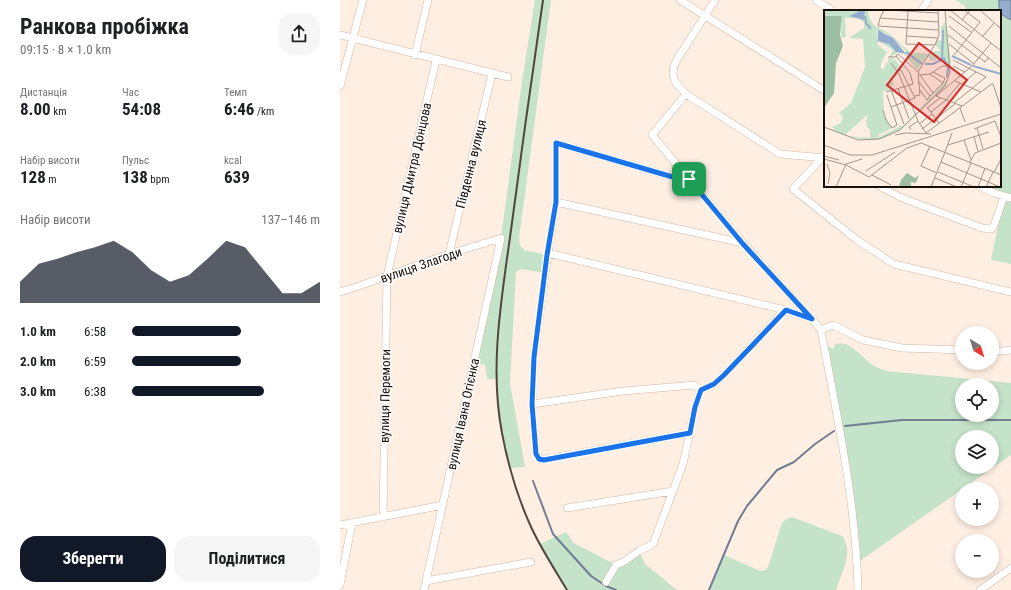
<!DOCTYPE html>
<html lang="uk">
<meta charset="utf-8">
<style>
:root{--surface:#fff;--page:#f6f6f6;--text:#202124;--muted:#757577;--accent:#111827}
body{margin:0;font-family:"Roboto Condensed",sans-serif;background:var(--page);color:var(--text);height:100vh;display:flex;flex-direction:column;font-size:15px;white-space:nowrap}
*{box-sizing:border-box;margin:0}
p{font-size:13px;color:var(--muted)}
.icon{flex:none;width:22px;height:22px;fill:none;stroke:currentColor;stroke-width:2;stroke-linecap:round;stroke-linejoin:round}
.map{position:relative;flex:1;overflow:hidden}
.side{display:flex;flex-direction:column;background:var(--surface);width:340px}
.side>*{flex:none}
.needle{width:26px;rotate:142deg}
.tools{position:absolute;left:615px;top:326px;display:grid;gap:8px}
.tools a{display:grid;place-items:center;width:44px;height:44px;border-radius:50%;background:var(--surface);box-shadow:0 2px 6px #0003;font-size:20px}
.pin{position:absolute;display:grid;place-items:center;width:34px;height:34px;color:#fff;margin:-17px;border-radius:8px;box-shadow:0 2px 6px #0006}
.round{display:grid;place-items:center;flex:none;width:42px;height:42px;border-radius:16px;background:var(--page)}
.headline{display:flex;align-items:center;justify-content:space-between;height:68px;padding:0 20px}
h1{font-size:22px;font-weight:700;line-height:30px}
.stats{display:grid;grid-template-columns:repeat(3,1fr);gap:6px;height:68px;padding:4px 20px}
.stats div{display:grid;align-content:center}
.stats b{font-size:17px;font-weight:700}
.stats small{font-size:11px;font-weight:400}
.stats p{font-size:11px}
.chart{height:112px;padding:8px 20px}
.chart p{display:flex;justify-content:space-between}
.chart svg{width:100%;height:72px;margin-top:4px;fill:var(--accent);opacity:.7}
.button{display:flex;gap:8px;margin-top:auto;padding:8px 20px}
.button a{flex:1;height:46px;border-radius:16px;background:var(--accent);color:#fff;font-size:16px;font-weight:700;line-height:46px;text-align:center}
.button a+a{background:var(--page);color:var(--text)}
ul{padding:0 20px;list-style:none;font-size:13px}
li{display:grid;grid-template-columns:64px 48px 1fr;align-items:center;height:30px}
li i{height:10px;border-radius:5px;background:var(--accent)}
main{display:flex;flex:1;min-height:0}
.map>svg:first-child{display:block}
.green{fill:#c5e3c9;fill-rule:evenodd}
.water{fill:#95adce;stroke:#707e93}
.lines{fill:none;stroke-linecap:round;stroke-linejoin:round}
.stream{stroke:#707e93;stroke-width:2}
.street-casing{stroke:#d0b6a3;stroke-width:8}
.street{stroke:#fff;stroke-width:7}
.rail{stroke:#51463e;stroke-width:2}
.route-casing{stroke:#fff;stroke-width:8}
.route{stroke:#1a73e8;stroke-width:5}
.labels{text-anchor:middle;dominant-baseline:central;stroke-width:3;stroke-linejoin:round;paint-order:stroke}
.street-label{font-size:13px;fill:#180f08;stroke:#fff}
.inset-river{fill:none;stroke:#95adce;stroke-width:2}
.inset-road{fill:none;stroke:#a3958b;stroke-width:1}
.view{fill:#d62828;fill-opacity:0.15;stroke:#d62828;stroke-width:2}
.inset-edge{fill:none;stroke:#180f08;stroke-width:2}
</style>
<main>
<section class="side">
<div class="headline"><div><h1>Ранкова пробіжка</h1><p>09:15 · 8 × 1.0 km</p></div><a class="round"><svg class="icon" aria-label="share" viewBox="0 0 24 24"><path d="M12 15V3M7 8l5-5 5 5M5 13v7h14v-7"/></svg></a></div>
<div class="stats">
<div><p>Дистанція</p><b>8.00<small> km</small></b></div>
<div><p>Час</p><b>54:08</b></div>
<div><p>Темп</p><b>6:46<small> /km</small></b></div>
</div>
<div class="stats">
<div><p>Набір висоти</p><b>128<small> m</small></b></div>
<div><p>Пульс</p><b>138<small> bpm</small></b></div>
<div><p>kcal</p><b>639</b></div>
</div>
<div class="chart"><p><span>Набір висоти</span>137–146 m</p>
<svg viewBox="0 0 160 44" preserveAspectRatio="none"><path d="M0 44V31L10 20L20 17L30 13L40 10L50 6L60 13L70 24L80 31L90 27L100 17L110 6L120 10L130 24L140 38L150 38L160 31V44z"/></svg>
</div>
<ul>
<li><b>1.0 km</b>6:58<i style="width:58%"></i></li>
<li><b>2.0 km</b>6:59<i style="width:58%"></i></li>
<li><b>3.0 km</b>6:38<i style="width:70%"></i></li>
</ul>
<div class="button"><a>Зберегти</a><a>Поділитися</a></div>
</section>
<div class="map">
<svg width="671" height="590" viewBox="0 0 671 590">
<rect width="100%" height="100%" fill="#ffefe3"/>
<path class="green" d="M195 0H211L179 238 180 245 184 250 207 255 205 273 181 269 176 272 170 383 185 467 171 468 160 422 156 379H147L145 365 134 363 161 238 182 81Z
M615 0H671V264L651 260 664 196 639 186H660V11H626L625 6Z
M484 343 493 349 495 344C510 340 519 355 530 363 535 367 541 369 547 371L671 383V455L517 563ZM622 385H652V415H622ZM622 437H652V467H622Z
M452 517 502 536C515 551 501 574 496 590H369L384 555 420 571 425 570 428 567 442 523 446 519Z
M226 532 234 543 276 565 299 551 305 564 337 590H227L200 544Z"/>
<path class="water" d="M659 0H671V20C660 15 658 11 659 0Z"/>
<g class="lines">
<path class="stream" d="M505 426 562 420H671
M193 481 213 534 251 576 266 586 276 590
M369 590 398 521 407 506 437 470 454 462 475 444 494 431"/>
<g class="street-casing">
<path id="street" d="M340 0 485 91
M375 0 336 61C329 76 335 84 346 94L440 154 485 158
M476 0 493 11
M581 11 588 0
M0 35 168 77
M75 55 88 0
M0 86 23 0
M346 94 312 135 403 243 470 317
M485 155 453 189 517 240 554 264 671 292
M539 186 562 198 642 228 652 229 655 223 664 196
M639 186 654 193 671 198
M216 202V143L343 180 349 179
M403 243 216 202 208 253 445 310
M208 253 194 357 192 404 283 391 355 385 361 390
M109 254 152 74
M0 292 16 287 109 254 161 238 84 590
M652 352 671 350
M192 404 196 454 201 460 350 433
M227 508 333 491
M43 517 47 276 96 60
M0 525 103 505
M86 581 191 562
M266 582 276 565 285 561 299 551 313 544 343 464 355 407 361 390 374 384 384 375 445 310 472 319 481 330
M0 585 12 523
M518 590C516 502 497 416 481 330L493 325 523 340 562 348 622 350
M640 590 671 568"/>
</g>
<use href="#street" class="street"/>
<path class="rail" d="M203 0C192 77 181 153 171 230 162 296 149 366 162 433 168 465 178 499 192 529 202 550 215 570 227 590"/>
</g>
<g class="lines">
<g class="route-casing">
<path id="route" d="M216 143 343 180 349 179 403 244 472 319 446 310 384 375 374 384 361 390 355 407 350 433 204 460 199 459 196 454 192 404 194 357 207 255 216 202Z"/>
</g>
<use href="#route" class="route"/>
</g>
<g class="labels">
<g class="street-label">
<text transform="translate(131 164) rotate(-76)">Південна вулиця</text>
<text transform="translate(72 168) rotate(-77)">вулиця Дмитра Донцова</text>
<text transform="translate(81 265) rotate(-19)">вулиця Злагоди</text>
<text transform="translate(45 396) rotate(-89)">вулиця Перемоги</text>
<text transform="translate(123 414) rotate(-78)">вулиця Івана Огієнка</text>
</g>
</g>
<g transform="translate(484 10)">
<rect width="177" height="177" fill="#ffefe3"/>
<path d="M44 0 46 10 51 16 65 23 86 42 105 44 93 60 80 44 82 41 71 30 63 23 53 21 54 30 65 34 74 43 69 45 67 52 70 48 78 58 68 70 70 74 66 77 67 80 59 81 60 105 68 118 54 125 55 127 81 114 124 69 120 78 76 120 58 129 42 130 22 126 46 128V120L42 116 43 105 21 125 4 118 12 120 8 117 17 113 19 107 15 103 27 93 41 57 39 29 25 28 40 18V12L33 8H21L22 27 17 28 18 7 0 6V1ZM54 31 69 40 60 59H57V53L63 42 54 35ZM121 11 127 52 126 62 118 49 107 51 104 46 111 41H117L111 35 113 30 118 31 117 18Z" fill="#c5e3c9" fill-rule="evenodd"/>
<path d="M0 6H18L16 25 19 36 12 53 10 83 0 98ZM83 163 91 168 95 165 92 173 87 172V177H75L77 170Z" fill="#9cbea2"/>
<path d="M38 0H41L40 10 25 6ZM54 20 69 28 82 44 72 42 65 34 54 31Z" fill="#95adce"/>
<path class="inset-river" d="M41 6 42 13 47 19M82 42 98 54M128 46 147 55M118 49 119 20M120 49 124 57 123 67M101 54H109L121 48M149 56 177 64"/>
<path class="inset-road" d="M60 0 56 8 114 12M63 0 114 3M84 0 82 34 111 35 115 25 114 0M126 0 177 41M156 0 177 19M125 6 147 22M56 8 54 16 114 20M138 10 146 0M125 16 177 58M124 25 155 48M82 26 114 28M159 26 170 13M125 34 150 54M130 45 156 12 140 0M64 47H71L74 44 94 62 110 36M155 47 161 52 165 47M129 50 162 67 130 93M67 53 75 64 94 111 102 123 169 73M129 56 141 62M94 62 96 65 106 64 118 56H124M109 62 121 68 119 73M106 64 119 73 109 83M131 71 157 82M95 72 106 86 109 83 96 65M138 74 152 62M169 74 177 98M74 78 85 109M67 80 80 114M96 80 103 90 106 86M62 82 89 74 86 63 72 46M91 86 96 85 94 64M138 96 112 86 148 56 167 33M67 97 91 88 77 60 74 61M103 97 115 113M103 98 116 88M136 98 141 112M59 100 62 110 68 118 73 115 63 85M107 102 122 90 136 73M95 114 108 104M0 117 34 130 55 129 76 120 106 91 121 76 126 62 121 0M153 118 159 139M98 119 131 94M150 119 171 111 177 127M87 120 85 117 94 111M71 125 82 123 107 124M150 127 154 141M140 130 147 150M0 135 26 145H48L177 104M124 135 165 122M106 136 97 156 113 163M121 142 128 123M0 146 15 150M0 149 22 155 45 167 83 138 97 133 170 162M177 149 170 162 177 165M117 152 176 177M146 152 151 143 177 133M3 154 6 163 4 174M42 161 71 142M114 162 150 177M48 165 67 175M111 168 133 177M12 177 22 154 38 149M107 177 121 142M137 177 147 153M154 177 161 158M162 177 169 162"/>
<path class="view" d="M95 33 143 70 110 112 63 75Z"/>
<rect width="177" height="177" class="inset-edge"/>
</g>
</svg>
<div class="tools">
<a><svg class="needle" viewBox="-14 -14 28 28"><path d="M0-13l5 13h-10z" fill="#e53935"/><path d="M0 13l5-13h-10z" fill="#757577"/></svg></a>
<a><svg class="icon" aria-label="locate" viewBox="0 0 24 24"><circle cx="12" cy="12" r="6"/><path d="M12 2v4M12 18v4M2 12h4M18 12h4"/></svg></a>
<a><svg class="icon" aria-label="layers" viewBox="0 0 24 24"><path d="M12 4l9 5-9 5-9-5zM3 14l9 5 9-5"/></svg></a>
<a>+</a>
<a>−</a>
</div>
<div class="pin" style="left:349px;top:179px;background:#1e9e55"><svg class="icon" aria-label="arrive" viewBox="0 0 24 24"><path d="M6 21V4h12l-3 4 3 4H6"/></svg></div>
</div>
</main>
